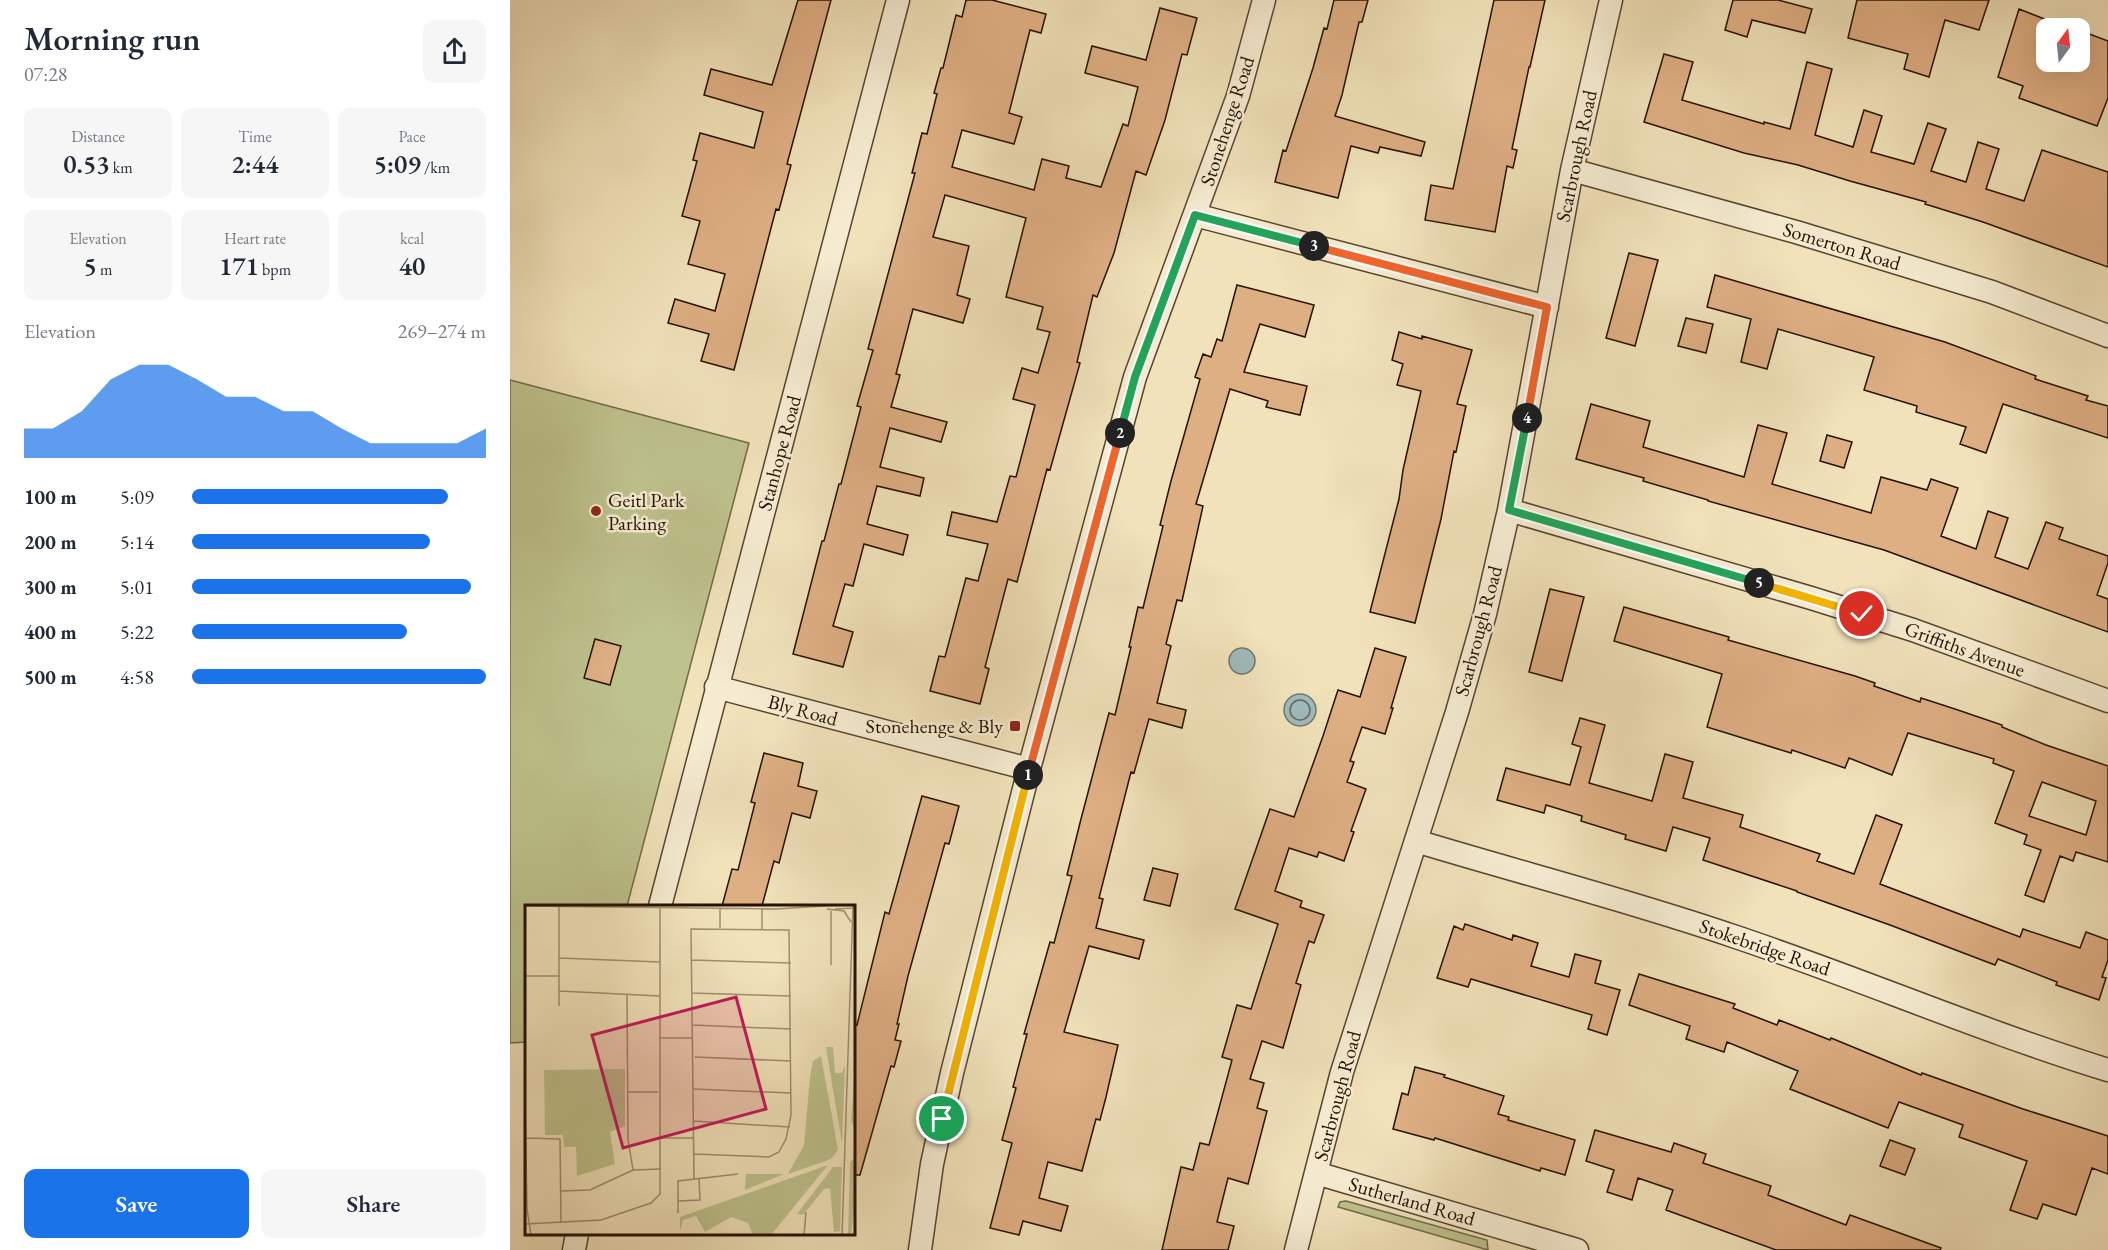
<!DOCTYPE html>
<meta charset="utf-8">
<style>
:root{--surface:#fff;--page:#f6f6f7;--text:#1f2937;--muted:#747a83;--accent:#1a73e8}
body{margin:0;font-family:"EB Garamond",serif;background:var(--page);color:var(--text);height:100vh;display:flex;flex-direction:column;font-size:22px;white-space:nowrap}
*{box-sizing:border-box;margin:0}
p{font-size:20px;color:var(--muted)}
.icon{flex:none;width:33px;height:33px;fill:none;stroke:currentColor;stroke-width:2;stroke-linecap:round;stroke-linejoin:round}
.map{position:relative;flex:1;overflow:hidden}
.panel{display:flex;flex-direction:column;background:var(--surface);width:510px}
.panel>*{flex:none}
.needle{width:39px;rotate:15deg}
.controls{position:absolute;left:1526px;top:18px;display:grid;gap:12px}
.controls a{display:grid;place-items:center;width:54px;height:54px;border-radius:12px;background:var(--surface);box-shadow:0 6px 24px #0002;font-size:30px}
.pin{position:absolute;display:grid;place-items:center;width:51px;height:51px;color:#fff;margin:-26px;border:3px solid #fff;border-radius:50%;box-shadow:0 2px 6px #0007}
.km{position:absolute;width:30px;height:30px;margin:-15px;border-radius:50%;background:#222;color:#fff;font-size:16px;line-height:30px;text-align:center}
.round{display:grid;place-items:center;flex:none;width:63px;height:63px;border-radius:12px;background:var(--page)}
.headline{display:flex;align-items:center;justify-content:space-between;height:102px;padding:0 24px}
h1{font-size:33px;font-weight:600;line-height:45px}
.metrics{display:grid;grid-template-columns:repeat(3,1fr);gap:9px;height:102px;padding:6px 24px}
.metrics div{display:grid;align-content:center;border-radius:12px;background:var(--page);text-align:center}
.metrics b{font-size:26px;font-weight:600}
.metrics small{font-size:16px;font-weight:400}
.metrics p{font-size:16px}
.chart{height:168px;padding:12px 24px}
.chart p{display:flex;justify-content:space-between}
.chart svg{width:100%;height:108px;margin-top:6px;fill:var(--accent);opacity:.7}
.action{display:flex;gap:12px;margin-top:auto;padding:12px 24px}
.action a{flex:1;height:69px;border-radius:12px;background:var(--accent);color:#fff;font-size:24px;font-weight:600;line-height:69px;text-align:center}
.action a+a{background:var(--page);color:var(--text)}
ul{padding:0 24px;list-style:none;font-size:20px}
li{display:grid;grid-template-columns:96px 72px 1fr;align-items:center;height:45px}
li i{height:15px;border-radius:8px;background:var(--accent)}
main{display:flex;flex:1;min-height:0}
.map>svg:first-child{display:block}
.green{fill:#bec28d;stroke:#716a46;stroke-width:1.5}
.water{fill:#9fbbbb;stroke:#6e7770;stroke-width:1.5}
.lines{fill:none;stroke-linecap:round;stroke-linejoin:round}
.shore{stroke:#62665e;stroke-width:1.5}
.building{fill:#dfaf84;stroke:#241100;stroke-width:1.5;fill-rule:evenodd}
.minor-casing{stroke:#57452e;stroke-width:25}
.minor{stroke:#f6ecd2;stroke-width:22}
.split-1-casing{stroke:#fff;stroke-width:12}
.split-2-casing{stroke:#fff;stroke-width:12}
.split-3-casing{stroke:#fff;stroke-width:12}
.split-4-casing{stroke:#fff;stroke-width:12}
.split-5-casing{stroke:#fff;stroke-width:12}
.split-6-casing{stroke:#fff;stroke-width:12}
.split-1{stroke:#f5b400;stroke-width:8}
.split-2{stroke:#f0652b;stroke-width:8}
.split-3{stroke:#22a559;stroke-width:8}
.split-4{stroke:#f0652b;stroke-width:8}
.split-5{stroke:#22a559;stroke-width:8}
.split-6{stroke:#f5b400;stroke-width:8}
.poi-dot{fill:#8f2418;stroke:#f6ecd2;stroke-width:2}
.labels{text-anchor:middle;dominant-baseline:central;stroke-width:5;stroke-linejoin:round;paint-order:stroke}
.street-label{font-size:20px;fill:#241100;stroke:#f6ecd2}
.poi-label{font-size:20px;fill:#241100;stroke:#f6ecd2;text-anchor:start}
.inset-road{fill:none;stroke:#9f8e70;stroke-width:1.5}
.view{fill:#c2185b;fill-opacity:0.15;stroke:#c2185b;stroke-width:3}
.inset-edge{fill:none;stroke:#241100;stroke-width:3}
</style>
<main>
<section class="panel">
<div class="headline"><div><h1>Morning run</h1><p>07:28</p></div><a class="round"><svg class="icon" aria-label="share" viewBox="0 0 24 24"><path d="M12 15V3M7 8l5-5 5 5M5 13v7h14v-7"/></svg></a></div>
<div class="metrics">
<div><p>Distance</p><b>0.53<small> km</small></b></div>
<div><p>Time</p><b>2:44</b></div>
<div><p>Pace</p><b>5:09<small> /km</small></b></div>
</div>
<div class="metrics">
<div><p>Elevation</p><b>5<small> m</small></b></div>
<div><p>Heart rate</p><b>171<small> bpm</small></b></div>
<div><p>kcal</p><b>40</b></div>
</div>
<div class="chart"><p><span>Elevation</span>269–274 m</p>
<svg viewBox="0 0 160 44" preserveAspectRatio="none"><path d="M0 44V32L10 32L20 25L30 12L40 6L50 6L60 12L70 19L80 19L90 25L100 25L110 32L120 38L130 38L140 38L150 38L160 32V44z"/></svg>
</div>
<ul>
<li><b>100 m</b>5:09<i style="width:87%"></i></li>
<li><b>200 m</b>5:14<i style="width:81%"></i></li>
<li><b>300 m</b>5:01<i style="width:95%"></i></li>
<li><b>400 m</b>5:22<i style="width:73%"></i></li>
<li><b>500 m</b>4:58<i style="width:100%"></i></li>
</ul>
<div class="action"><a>Save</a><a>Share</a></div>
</section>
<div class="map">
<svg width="1598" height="1250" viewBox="0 0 1598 1250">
<rect width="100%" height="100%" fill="#f1e2ba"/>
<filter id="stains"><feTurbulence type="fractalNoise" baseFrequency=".00333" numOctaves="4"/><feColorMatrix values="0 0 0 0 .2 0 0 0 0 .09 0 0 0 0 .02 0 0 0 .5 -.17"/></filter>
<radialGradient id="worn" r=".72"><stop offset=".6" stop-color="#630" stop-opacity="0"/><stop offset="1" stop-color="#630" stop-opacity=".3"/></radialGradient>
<path class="green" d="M0 380 239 443 117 906H16V1042L0 1043Z
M836 1201 977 1240 978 1250 828 1207 830 1202Z"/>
<path class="water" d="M719 661a13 13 0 1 1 26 0a13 13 0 1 1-26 0Z
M774 710a16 16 0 1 1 32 0a16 16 0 1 1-32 0Z"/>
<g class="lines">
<path class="shore" d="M780 710a10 10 0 1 1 20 0a10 10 0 1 1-20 0Z"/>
</g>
<path class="building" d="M288 0H321L277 164 281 165 269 210 266 209 224 370 191 361 199 334 158 323 165 299 205 311 215 274 178 264 190 221 172 216 187 161 183 160 190 133 244 148 253 112 194 95 201 69 262 85Z
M456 0H482L536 14 531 33 520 30 499 113 512 117 504 144 452 130 442 167 524 190 532 159 559 166 556 178 591 187 613 124 618 126 628 87 575 73 582 46 636 60 650 8 687 18 677 55 672 54 655 120 636 175 626 171 604 253 587 297 583 295 567 362 570 363 540 470 537 469 507 582 498 579 475 667 479 669 470 704 420 691 429 656 435 657 456 578 468 581 478 544 437 535 442 512 487 522 500 476 506 477 525 405 503 399 512 368 528 373 540 332 527 329 533 307 496 297 516 218 435 195 423 237 459 246 447 295 460 299 453 323 403 309 386 374 390 375 381 407 437 422 431 442 380 428 370 467 414 478 410 496 367 486 357 524 398 535 393 555 354 544 343 586 335 584 323 626 343 632 333 667 283 654 312 541H314L329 484H331L351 407 347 406 363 350 358 349 405 173H402L412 133 417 134 427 94 424 93 431 68H433L446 15 452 17Z
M824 0H858L852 22H849L832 95 825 116 915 142 911 156 870 147 868 153 841 146 828 198 765 182 773 150 776 151 803 68 814 28 817 29Z
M984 0H1035L1020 67H1019L1002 149 1007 150 1003 168 997 166 985 232 915 220 921 185 943 189Z
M1223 0H1268L1302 9 1295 33 1242 20 1237 37 1215 30Z
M1347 0H1479L1469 30 1435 20 1419 77 1394 69 1398 54 1338 38Z
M1509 9 1547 24 1548 22 1566 28H1536V62H1569V30L1598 41V98L1587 126 1509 98 1513 86 1488 77Z
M1154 54 1183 62 1172 100 1254 124V122L1280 129 1297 62 1322 69 1305 135 1343 147 1354 110 1372 116 1361 152 1404 164 1418 123 1436 129 1421 171 1456 182 1468 142 1489 149 1476 189 1514 201 1532 150 1598 172V267L1473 222 1415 204 1416 202 1340 181 1288 165 1234 153 1134 122Z
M1119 253 1148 260 1125 346 1096 338Z
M1205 275 1435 342 1526 376 1525 379 1578 396 1576 400 1598 406V438L1493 404 1476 453 1450 444 1456 427 1406 412 1407 406 1354 390 1364 357 1268 329 1257 369 1231 362 1241 319 1197 307Z
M727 285 804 305 795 337 750 324 734 372 797 386 790 415 756 407 758 401 720 389 686 504 693 506 672 601 667 600 656 644 661 646 647 703 676 710 672 728 639 719 624 773 621 772 589 898 593 899 586 928 634 940 629 959 579 946 554 1032 608 1045 596 1097 590 1120 586 1119 572 1171 538 1162 529 1198 558 1206 551 1231 513 1221 509 1235 480 1228 502 1143 492 1140 506 1088 503 1087 517 1034H514L540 942 544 943 562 876 557 875 571 819 599 713 605 715 621 647H619L628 607 633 608 653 526 650 525 661 481 690 379 685 377 693 354 701 357 707 339 712 341Z
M1176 318 1203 324 1196 353 1168 346Z
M889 332 912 339V336L962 350 947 404 956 406 946 452 944 451 931 519 905 623 860 612 889 499 893 470 911 391 887 385 893 364 882 360Z
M1081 404 1140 421 1133 447 1234 477 1248 425 1277 433 1262 484 1361 513 1371 477 1417 490 1421 479 1448 488 1431 536 1466 549 1478 511 1498 518 1485 557 1518 569 1536 522 1553 528 1549 539 1598 556V563L1587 595 1598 599V632L1374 550 1198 501V500L1133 481 1134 478 1066 459Z
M1317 435 1342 442 1334 468 1310 461Z
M1040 589 1074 597 1052 681 1019 672Z
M1114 607 1219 637 1218 640 1345 676 1365 683 1364 686 1410 702 1411 698 1445 709 1492 725V727L1536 745 1598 766V862L1566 852 1563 861 1550 856 1534 902 1515 895 1531 850 1514 844 1517 835 1485 823 1504 771 1483 763 1484 759 1398 733 1382 775 1339 758 1335 768 1282 750 1281 753 1197 727 1212 674 1104 641ZM1532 782 1586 801 1576 835 1519 816Z
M85 639 111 646 100 685 74 678Z
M865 648 896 657 881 708H883L875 734 852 727 840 761 844 762 837 782 856 789 841 831 844 832 834 861 809 852 807 857 779 848 765 891 792 901 790 907 814 915 804 943 799 941 786 983 791 985 773 1048 752 1041 740 1079 754 1083 747 1108 757 1111 738 1184 718 1178 707 1222 724 1226 718 1250H652L671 1167 683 1170 690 1143 699 1145 722 1060 712 1057 727 1005 741 1009 768 924 725 909 760 809 784 817 813 736 828 690 850 697Z
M1070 718 1095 725 1079 783 1142 801 1155 754 1183 762 1173 798 1233 815 1230 827 1310 854 1307 861 1344 874 1366 815 1392 825 1370 884 1510 937 1513 929 1570 948 1576 932 1598 940V960L1592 977 1596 978 1589 1000 1546 985 1547 982 1488 959 1485 965 1380 925 1287 892V891L1193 860 1200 838 1163 827 1156 851 1115 839 1116 835 1071 821 1072 816 1036 805 1034 813 987 800 996 768 1060 785 1071 747 1062 744Z
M254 753 293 763 288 786 307 791 300 818 282 813 269 863 264 861 252 906H212L222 869 228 870 245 803 241 802Z
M412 796 449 806 439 844 435 843 398 976 387 1024H389L385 1040 391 1041 384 1067 381 1066 350 1175H344V1024L347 1025 375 912 379 914Z
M643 868 668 874 660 906 634 900Z
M955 924 1002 940 1003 935 1028 943 1021 966 1059 977 1065 954 1091 961 1085 983 1110 990 1097 1035 1078 1029 1082 1015 961 979 958 987 927 978 944 926 953 930Z
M1129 974 1225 1004 1223 1008 1267 1025 1269 1020 1320 1040 1321 1038 1411 1075 1412 1073 1513 1109 1598 1136V1174L1582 1168 1566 1215 1533 1204 1527 1219 1500 1210 1517 1161 1449 1137 1453 1125 1389 1102 1378 1128 1280 1089 1288 1071 1217 1042 1214 1052 1176 1039 1180 1026 1119 1005Z
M905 1067 935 1075 934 1077 994 1096 988 1114 999 1117 998 1120 1065 1140 1055 1175 1031 1168 1030 1171 925 1138 924 1140 883 1129 892 1093 898 1095Z
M1085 1130 1161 1152 1164 1143 1196 1154 1193 1163 1261 1186 1258 1195 1336 1225 1340 1215 1431 1248 1430 1250H1266L1156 1210 1163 1190 1128 1178 1122 1200 1097 1192 1104 1170 1076 1161Z
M1380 1140 1405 1149 1395 1175 1370 1166Z"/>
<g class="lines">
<g class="minor-casing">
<path id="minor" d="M1062 170 1286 232 1482 292 1598 336
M685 215 1037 307
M999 510 1301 598 1403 630 1598 701
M206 687 519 769
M906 841C1011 873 1118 900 1223 936 1349 978 1471 1031 1598 1070
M150 906 388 0
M806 1173 1067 1250
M64 1250 67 1234
M410 1250 422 1164 442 1073 519 769 625 377 728 96 754 0
M786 1250 832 1072 947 712 975 614 999 510 1062 170 1101 0"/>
</g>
<use href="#minor" class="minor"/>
</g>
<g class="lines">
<g class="split-1-casing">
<path id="split-1" d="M432 1119 518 775"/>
</g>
<g class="split-2-casing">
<path id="split-2" d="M518 775 610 433"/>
</g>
<g class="split-3-casing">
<path id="split-3" d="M610 433 625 377 685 215 804 246"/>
</g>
<g class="split-4-casing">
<path id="split-4" d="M804 246 1037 307 1017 418"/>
</g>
<g class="split-5-casing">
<path id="split-5" d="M1017 418 999 510 1249 583"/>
</g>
<g class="split-6-casing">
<path id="split-6" d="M1249 583 1352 614"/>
</g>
<use href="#split-1" class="split-1"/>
<use href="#split-2" class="split-2"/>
<use href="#split-3" class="split-3"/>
<use href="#split-4" class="split-4"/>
<use href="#split-5" class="split-5"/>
<use href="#split-6" class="split-6"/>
</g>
<g class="poi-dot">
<circle cx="86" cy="511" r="6"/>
<rect x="499" y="720" width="12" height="12" rx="3"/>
</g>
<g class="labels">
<g class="street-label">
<text transform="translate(717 121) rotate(-72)">Stonehenge Road</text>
<text transform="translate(1066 156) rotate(-78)">Scarbrough Road</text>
<text transform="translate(1332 246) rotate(17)">Somerton Road</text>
<text transform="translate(269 453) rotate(-75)">Stanhope Road</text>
<text transform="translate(968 631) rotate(-75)">Scarbrough Road</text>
<text transform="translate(1455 649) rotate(20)">Griffiths Avenue</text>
<text transform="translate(293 710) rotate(15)">Bly Road</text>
<text transform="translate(1255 947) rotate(19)">Stokebridge Road</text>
<text transform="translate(827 1096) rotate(-75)">Scarbrough Road</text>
<text transform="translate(902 1201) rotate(16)">Sutherland Road</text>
</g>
<g class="poi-label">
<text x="98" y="500">Geitl Park<tspan x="98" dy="23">Parking</tspan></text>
<text x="493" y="726" text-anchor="end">Stonehenge &amp; Bly</text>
</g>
</g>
<g transform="translate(15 905)">
<rect width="330" height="330" fill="#f1e2ba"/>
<path d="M301 142H308L310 168H317L320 160 317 238ZM296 151 313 245 306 254 263 269 279 240 285 172 288 156ZM330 163V222L329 223 326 215ZM100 164V221L85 227 90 259 52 271 51 242H39L38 230H20L19 165ZM330 252V297L326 330H323L325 258ZM303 260 246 330H228L223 318 206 312 180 327 171 311 158 315 155 326V312ZM308 262H317L315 326 309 327 305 283 299 284 278 310 272 309ZM221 269H259L220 285Z" fill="#bec28d"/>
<path class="inset-road" d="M0 1 251 4 314 0M34 1V101M302 4 319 6 326 17M310 4 330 3M306 6V60M195 23V3M237 24V4M34 53 135 57M166 55 266 58M0 65V105M0 71H34M34 86 135 91M166 88 266 91M102 89 103 234 108 265M167 120 266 124M134 133H168M170 152 266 156M169 184 266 188M103 187H133M0 192 2 304 6 330M168 216 265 222M1 233 35 234 36 318M134 233H168M169 249 244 252 254 247 261 234 266 210 264 25 166 24 169 274M36 286 65 285 108 265 136 264M153 296 175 295 174 274M153 308V276L213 269M0 319 76 315 126 298 135 289V2M279 330 281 307M317 330 328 0"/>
<path class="view" d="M211 92 241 204 98 243 67 130Z"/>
<rect width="330" height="330" class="inset-edge"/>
</g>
<rect width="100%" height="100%" filter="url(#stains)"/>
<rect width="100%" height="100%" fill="url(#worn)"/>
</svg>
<div class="controls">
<a><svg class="needle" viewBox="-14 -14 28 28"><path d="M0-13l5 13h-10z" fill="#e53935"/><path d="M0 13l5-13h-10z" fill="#747a83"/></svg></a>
</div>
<div class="pin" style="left:432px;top:1119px;background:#1e9e55"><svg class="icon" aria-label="arrive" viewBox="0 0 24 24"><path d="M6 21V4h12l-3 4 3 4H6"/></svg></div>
<div class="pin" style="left:1352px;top:614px;background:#d93025"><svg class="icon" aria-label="check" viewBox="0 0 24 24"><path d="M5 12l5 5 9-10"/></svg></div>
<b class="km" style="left:518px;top:775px">1</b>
<b class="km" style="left:610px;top:433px">2</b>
<b class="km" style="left:804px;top:246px">3</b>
<b class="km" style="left:1017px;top:418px">4</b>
<b class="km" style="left:1249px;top:583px">5</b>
</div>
</main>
